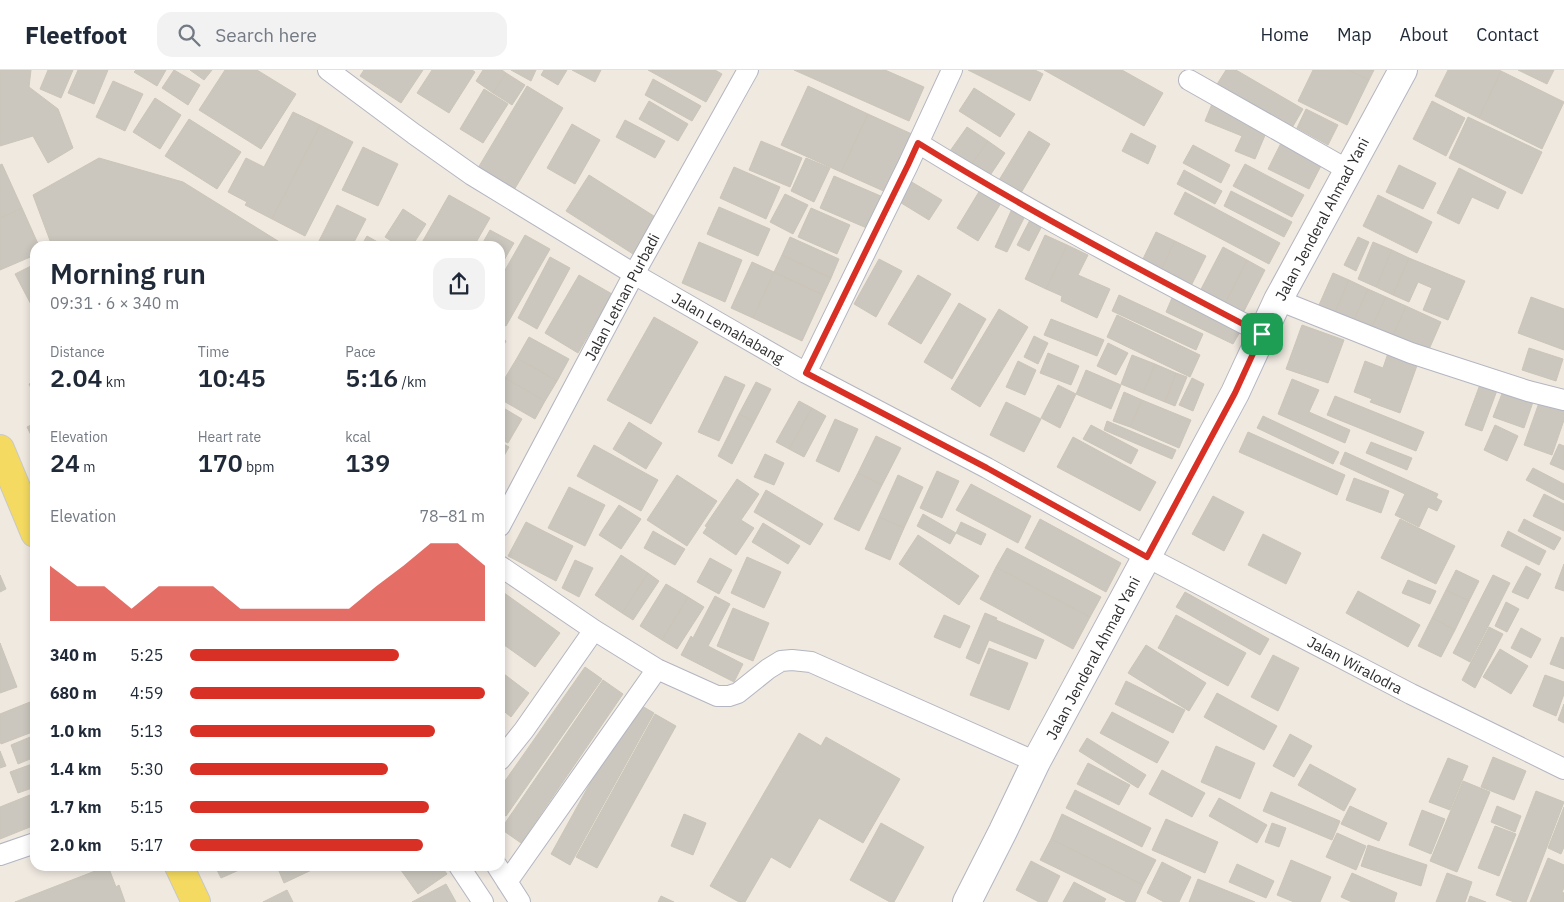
<!DOCTYPE html>
<meta charset="utf-8">
<style>
:root{--surface:#fff;--page:#f2f2f3;--text:#1f2937;--muted:#747a83;--line:#e0e1e3;--accent:#d93025}
body{margin:0;font-family:"IBM Plex Sans",sans-serif;background:var(--page);color:var(--text);height:100vh;display:flex;flex-direction:column;font-size:19px;white-space:nowrap}
*{box-sizing:border-box;margin:0}
p{font-size:16px;color:var(--muted)}
.icon{flex:none;width:28px;height:28px;fill:none;stroke:currentColor;stroke-width:2;stroke-linecap:round;stroke-linejoin:round}
.map{position:relative;flex:1;overflow:hidden}
.drawer{position:absolute;left:30px;top:171px;width:475px;height:630px;display:flex;flex-direction:column;background:var(--surface);border-radius:15px;box-shadow:0 2px 8px #0003}
.drawer>*{flex:none}
.pin{position:absolute;display:grid;place-items:center;width:42px;height:42px;color:#fff;margin:-21px;border-radius:10px;box-shadow:0 2px 8px #0006}
.round{display:grid;place-items:center;flex:none;width:52px;height:52px;border-radius:15px;background:var(--page)}
.summary{display:flex;align-items:center;justify-content:space-between;height:85px;padding:0 20px}
h1{font-size:28px;font-weight:600;line-height:38px}
.metrics{display:grid;grid-template-columns:repeat(3,1fr);gap:8px;height:85px;padding:5px 20px}
.metrics div{display:grid;align-content:center}
.metrics b{font-size:25px;font-weight:600}
.metrics small{font-size:14px;font-weight:400}
.metrics p{font-size:14px}
.chart{height:140px;padding:10px 20px}
.chart p{display:flex;justify-content:space-between}
.chart svg{width:100%;height:90px;margin-top:5px;fill:var(--accent);opacity:.7}
ul{padding:0 20px;list-style:none;font-size:16px}
li{display:grid;grid-template-columns:80px 60px 1fr;align-items:center;height:38px}
li i{height:12px;border-radius:6px;background:var(--accent)}
header{display:flex;align-items:center;gap:30px;box-sizing:border-box;height:70px;padding:0 25px;background:var(--surface);border-bottom:1px solid var(--line)}
header strong{font-size:24px}
nav{display:flex;gap:28px;margin-inline-start:auto;font-size:18px}
.search{width:350px;height:45px;background:var(--page);display:flex;align-items:center;gap:12px;box-sizing:border-box;padding:0 18px;border-radius:15px;color:var(--muted);font-size:19px}
.map>svg:first-child{display:block}
.building{fill:#cbc7be;stroke:#cbc5b9}
.lines{fill:none;stroke-linecap:round;stroke-linejoin:round}
.street-casing{stroke:#b3b5c1;stroke-width:22}
.secondary-casing{stroke:#b3b5c1;stroke-width:30}
.primary-casing{stroke:#c8c8c8;stroke-width:30}
.street{stroke:#fff;stroke-width:20}
.secondary{stroke:#fff;stroke-width:28}
.primary{stroke:#f4da60;stroke-width:28}
.route-casing{stroke:#fff;stroke-width:10}
.route{stroke:#d93025;stroke-width:6}
.labels{text-anchor:middle;dominant-baseline:central;stroke-width:4;stroke-linejoin:round;paint-order:stroke}
.street-label{font-size:15px;fill:#2d2d2d;stroke:#fff}
</style>
<header>
<strong>Fleetfoot</strong>
<div class="search"><svg class="icon" aria-label="search" viewBox="0 0 24 24"><circle cx="10" cy="10" r="6"/><path d="M15 15l6 6"/></svg>Search here</div>
<nav><a>Home</a><a>Map</a><a>About</a><a>Contact</a></nav>
</header>
<div class="map">
<svg width="1564" height="832" viewBox="0 0 1564 832">
<rect width="100%" height="100%" fill="#efe9e0"/>
<path class="building" d="M0 0H31L29 17 58 39 73 78 48 93 33 66 0 76Z
M48 0H73L61 28 40 19Z
M78 0H108L94 34 68 23Z
M136 0H166L157 16 134 2Z
M174 0 200 15 188 35 162 18Z
M190 0H212L204 10Z
M225 0H257L296 24 261 79 199 40Z
M364 0H423L401 33 360 6Z
M432 0H472L475 2 449 43 417 23Z
M483 0H502L506 3 493 23 476 11Z
M511 0H536L531 11Z
M544 0H567L558 15 541 5Z
M572 0H601L595 12Z
M648 0H715L722 4 706 32Z
M794 0H885L924 17 909 51Z
M968 0H1035L1043 4 1030 31Z
M1044 0H1122L1163 23 1144 56Z
M1226 0H1236L1303 39 1289 63 1214 19Z
M1313 0H1348L1369 10 1347 55 1298 31Z
M1348 0H1374L1369 10Z
M1448 0H1499L1501 1 1479 48 1435 26Z
M1518 0H1554L1547 14Z
M1501 1 1564 32 1542 79 1479 48Z
M506 3 525 15 512 35 493 23Z
M653 9 701 36 692 51 645 25Z
M113 11 143 24 125 61 96 47Z
M527 16 563 38 514 120 478 98Z
M808 16 868 44 841 102 781 75Z
M974 18 1015 44 1000 67 959 41Z
M484 19 508 34 483 73 460 59Z
M155 28 181 45 160 79 133 62Z
M649 31 688 54 678 71 639 49Z
M1432 31 1465 48 1446 86 1413 69Z
M1212 34 1266 63 1255 89 1235 81 1242 66 1205 51Z
M1306 39 1338 55 1328 75 1297 58Z
M293 42 320 55 272 149 245 135 247 132 228 122 246 88 264 97Z
M868 44 914 65 888 123 841 102Z
M1468 47 1542 82 1522 124 1449 88Z
M189 49 241 82 217 119 165 86Z
M625 50 665 71 655 88 616 67Z
M572 54 600 70 575 114 547 98Z
M320 55 353 72 305 166 272 149Z
M967 57 988 71 971 95 950 81Z
M1029 61 1050 74 1018 128 996 115Z
M1131 63 1156 76 1148 94 1122 81Z
M1283 69 1324 90 1309 119 1268 99Z
M761 71 802 88 790 117 749 100Z
M988 71 1005 83 989 107 971 95Z
M1193 75 1230 95 1221 113 1183 93Z
M363 77 398 94 378 136 342 120Z
M99 88 183 112 286 176H52L33 125Z
M806 88 830 98 814 132 791 121Z
M2 94 22 138 0 148V95Z
M1245 94 1304 125 1292 147 1233 116Z
M1399 95 1436 113 1423 139 1386 122Z
M734 97 780 117 766 149 720 128Z
M1459 98 1506 122 1498 139 1472 127 1459 154 1437 143Z
M1184 100 1222 121 1215 134 1177 114Z
M589 105 657 148 633 184 566 141Z
M834 106 883 127 869 159 820 138Z
M910 111 942 130 929 150 898 131Z
M980 120 1001 133 978 171 957 158Z
M1231 121 1292 152 1284 167 1224 136Z
M1185 122 1280 173 1269 194 1174 144Z
M785 124 808 135 793 164 770 152Z
M449 125 490 148 474 176H420Z
M1378 125 1432 152 1417 183 1363 156Z
M337 135 366 149 352 176H320L317 175Z
M719 137 770 159 758 186 707 164Z
M22 138 39 176H35V185L0 200V148Z
M811 138 850 155 837 184 798 167Z
M403 139 426 154 412 176H399L385 167Z
M1011 141 1024 148 1007 182 995 177Z
M1032 146 1044 152 1029 181 1017 175Z
M490 160 514 173 500 197V176H481Z
M1156 162 1175 171 1159 204 1140 195Z
M525 165 550 179 506 256 500 252V209Z
M1045 165 1067 175 1046 219 1025 209Z
M367 166 383 175V176H361Z
M790 167 839 189 831 208 782 185Z
M1358 167 1369 172 1356 201 1344 195Z
M1175 171 1206 186 1190 218 1159 204Z
M699 172 742 190 725 232 682 213Z
M1373 172 1392 180 1376 217 1358 209Z
M1067 175 1088 185 1078 205 1110 219 1097 248 1061 231 1062 226 1046 219Z
M1223 177 1247 190 1224 236 1199 223Z
M1392 180 1409 188 1393 225 1376 217Z
M782 185 831 208 823 225 774 202Z
M550 187 570 198 537 259 518 248Z
M1409 188 1465 211 1448 250 1423 240 1432 218 1418 212 1409 232 1393 225Z
M879 189 902 201 876 247 854 234Z
M1247 190 1265 200 1242 245 1224 236Z
M752 192 774 202 753 248 731 238Z
M35 194V242L15 204Z
M774 202 823 225 802 271 753 248Z
M1333 203 1349 210 1335 242 1319 235Z
M579 205 612 224 578 283 545 263Z
M918 205 951 224 921 274 888 254Z
M1349 210 1368 219 1354 250 1335 242Z
M1368 219 1386 227 1371 258 1354 250Z
M1119 225 1203 264 1196 280 1112 241Z
M1386 227 1406 236 1392 268 1371 258Z
M1531 227 1564 239V280L1518 263Z
M1172 228 1241 260 1233 274 1166 242Z
M959 233 986 249 952 309 924 292Z
M1406 236 1441 252 1427 284 1392 268Z
M999 239 1028 257 980 337 951 319Z
M1117 245 1200 285 1190 307 1107 267Z
M654 247 698 272 651 354 607 330Z
M1051 249 1104 270 1097 286 1044 265Z
M1302 255 1344 270 1328 313 1286 299Z
M1034 266 1048 273 1038 294 1024 287Z
M500 267 506 271 500 282Z
M529 267 569 289 557 311 517 288Z
M1108 273 1128 283 1116 305 1097 296Z
M1529 278 1563 289 1556 311 1522 300Z
M1389 280 1419 290 1400 343 1370 332 1372 329 1354 322 1365 291 1383 298Z
M1048 283 1079 296 1071 315 1040 303Z
M1132 285 1155 294 1143 323 1121 314Z
M517 288 557 311 545 331 505 308Z
M1018 291 1036 300 1025 325 1006 317Z
M1155 294 1176 303 1165 332 1143 323Z
M1086 300 1121 315 1111 339 1076 324Z
M1176 303 1187 307 1175 336 1165 332Z
M725 306 745 315 719 371 698 362Z
M505 308 545 331 535 349 500 329V317Z
M1192 308 1204 314 1193 341 1179 335Z
M1292 309 1319 320 1309 342 1350 360 1345 373 1278 344Z
M1482 309 1499 315 1482 361 1465 355Z
M35 311V326L29 314Z
M756 312 771 319 754 352 739 344Z
M1058 315 1076 324 1060 358 1041 348Z
M1503 321 1533 332 1524 358 1493 347Z
M1124 322 1142 330 1130 357 1113 351Z
M1335 326 1424 362 1416 381 1327 345Z
M1541 327 1564 335V350L1552 385 1524 375Z
M1142 330 1191 350 1179 378 1130 357Z
M799 331 812 338 789 379 776 372Z
M1006 332 1041 349 1024 382 990 365Z
M500 336 522 349 508 373 500 369Z
M812 338 826 346 804 387 789 379Z
M739 344 754 352 732 394 718 386Z
M1263 346 1339 382 1333 394 1257 358Z
M835 349 858 359 839 402 816 391Z
M1107 351 1176 380 1172 389 1104 360Z
M629 352 662 373 646 399 613 379Z
M35 353V373L27 357Z
M1091 355 1138 380 1131 394 1083 369Z
M1495 355 1518 366 1507 391 1484 380Z
M1248 362 1345 405 1337 425 1239 382Z
M876 366 901 378 882 415 858 403Z
M1073 367 1156 412 1140 441 1057 397Z
M500 372 509 377 500 393Z
M1371 372 1412 388 1407 400 1366 383Z
M1559 374 1564 376V400L1550 394Z
M594 375 658 410 641 441 577 406Z
M1345 382 1438 424 1436 428 1442 431 1437 441 1428 437 1419 457 1395 445 1405 424 1340 394Z
M765 384 784 393 774 415 754 407Z
M1533 398 1564 414V430L1526 410Z
M937 401 959 411 942 448 920 438Z
M858 403 882 415 859 461 834 449Z
M677 405 717 431 687 476 647 450Z
M898 405 923 417 904 458 879 447Z
M1354 408 1389 421 1381 443 1346 430Z
M737 409 759 424 741 450 754 458 736 485 703 463 707 457 705 456Z
M971 414 1031 446 1018 473 956 440Z
M569 417 605 435 585 476 548 458Z
M766 420 823 454 810 475 754 442Z
M1544 424 1564 434V461L1533 446Z
M1213 426 1244 442 1224 481 1192 464Z
M619 435 641 449 621 479 599 465Z
M923 444 956 463 950 474 917 456Z
M879 447 904 458 890 490 865 479Z
M1040 449 1121 493 1106 522 1025 478Z
M1400 449 1455 476 1436 514 1381 488Z
M1524 449 1561 468 1554 480 1518 461Z
M526 452 573 476 556 511 508 486Z
M961 452 986 464 981 475 956 463Z
M763 453 800 476 788 494 752 472Z
M653 461 685 479 675 495 644 478Z
M1508 461 1546 481 1539 495 1501 476Z
M1263 464 1301 483 1286 514 1248 495Z
M918 465 979 506 959 535 899 494Z
M1007 478 1101 527 1090 547 996 497Z
M621 485 648 503 622 543 595 525Z
M747 487 781 502 764 538 731 523Z
M710 488 732 500 719 524 697 512Z
M575 490 593 498 579 527 562 518Z
M1564 494V521L1555 518Z
M1526 496 1541 504 1528 529 1512 522Z
M996 497 1090 547 1073 579 980 529Z
M1456 500 1479 511 1469 531 1446 520Z
M648 503 659 511 633 550 622 543Z
M0 505 6 519 0 522Z
M1493 505 1510 513 1470 592 1453 583Z
M1408 510 1436 521 1430 534 1402 523Z
M666 514 688 527 662 570 640 556Z
M500 520 560 563 535 597 500 572Z
M1446 520 1469 531 1455 560 1432 548Z
M1358 521 1420 555 1408 577 1346 543Z
M1185 522 1269 569 1260 585 1176 537Z
M715 526 730 534 708 576 743 594 734 612 681 585 691 566 693 568Z
M688 527 704 537 677 579 662 570Z
M1506 532 1519 539 1507 562 1495 556Z
M733 538 769 553 753 591 717 576Z
M985 543 997 548 996 550 1044 570 1036 589 989 570 979 594 966 588Z
M944 545 970 556 960 578 934 567Z
M1176 545 1246 583 1228 616 1158 578Z
M1432 548 1455 560 1441 587 1418 576Z
M1489 557 1503 564 1475 618 1462 610Z
M1521 558 1541 569 1531 588 1511 578Z
M1561 567 1564 568V599L1550 594Z
M0 573 17 617 0 623Z
M1146 575 1206 613 1189 641 1128 603Z
M989 578 1028 593 1009 640 970 625Z
M1500 579 1528 596 1511 624 1483 607Z
M1273 585 1299 598 1278 641 1251 627Z
M585 597 602 609 506 746 500 742V718Z
M500 601 529 623 511 647 500 638Z
M1545 605 1564 612V624L1556 646 1533 636Z
M603 610 623 624 521 773 501 759Z
M1126 611 1185 640 1173 663 1115 634Z
M1217 623 1277 656 1264 680 1204 647Z
M35 630V661L1 674 0 671V644Z
M635 632 654 643 570 795 551 784Z
M1564 634V653L1558 650Z
M1112 642 1169 672 1157 693 1100 663Z
M655 644 676 656 597 798 576 787Z
M799 663 821 676 826 667 900 709 863 773 819 748 790 798 771 787 745 832H739L710 816Z
M1290 664 1312 676 1294 707 1273 696Z
M35 665V687L18 694 11 675Z
M1087 668 1146 705 1138 718 1079 681Z
M1216 676 1255 693 1240 729 1201 712Z
M0 681 6 696 0 698Z
M1493 687 1526 701 1514 730 1481 717Z
M1448 688 1468 696 1450 740 1429 732Z
M35 693V717L18 723 10 702Z
M1088 693 1130 715 1119 735 1077 714Z
M1310 694 1356 719 1344 741 1298 715Z
M1162 700 1205 723 1192 747 1149 724Z
M1463 711 1490 722 1457 802 1430 791Z
M1075 720 1151 758 1142 777 1066 738Z
M1536 721 1564 732 1526 832H1514L1496 825Z
M1271 722 1340 751 1332 770 1263 741Z
M35 723V755L0 769V737Z
M1219 728 1267 755 1257 773 1209 746Z
M1350 736 1387 753 1379 771 1341 754Z
M1497 736 1521 746 1515 762 1491 752Z
M1564 737V777L1561 784 1548 778Z
M1422 740 1445 749 1431 784 1409 775Z
M684 744 706 753 693 785 671 776Z
M1062 744 1156 790 1143 815 1051 769Z
M1166 749 1218 772 1205 803 1152 780Z
M881 753 924 777 894 832H890L850 810Z
M1272 753 1286 758 1279 777 1265 772Z
M1495 756 1516 764 1499 806 1478 798Z
M1337 763 1366 776 1356 800 1326 787Z
M1051 769 1143 815 1135 832H1127L1040 790Z
M1368 775 1427 795 1421 816 1361 796Z
M1548 788 1564 795V818L1562 822 1564 823V832H1530Z
M1291 790 1331 807 1320 832H1294L1277 825Z
M1031 791 1060 806 1047 832H1039L1016 820Z
M1162 792 1191 807 1179 832H1164L1147 823Z
M1237 794 1274 811 1266 828 1229 812Z
M108 796 116 817 119 815 125 832H15Z
M215 796H248L221 808Z
M277 796H320L284 813Z
M398 796H441L447 804 418 824Z
M1352 803 1397 823 1394 832H1352L1341 827Z
M1447 803 1472 812 1465 832H1436Z
M1198 809 1255 832H1189Z
M1074 812 1106 829 1104 832H1063Z
M446 814 456 832H412Z
M287 820 293 832H263Z
M661 826 674 832H658Z
M1470 826 1486 832H1468Z"/>
<g class="lines">
<g class="street-casing">
<path id="street" d="M328 0 414 64 472 105 634 204 806 303 987 398 1147 487 1411 624 1564 699
M1189 10 1348 100
M918 73C1030 142 1146 203 1262 263
M1278 230 1411 283 1528 321 1564 330
M806 303 908 95 952 0
M500 456 634 204 748 0
M500 496 594 560 657 599 717 626H729L738 623 768 599 781 591 792 590 811 592 1036 692
M500 690 524 660 594 560
M0 785 35 773
M459 796 483 832
M497 796 520 832
M507 812 657 599"/>
</g>
<g class="secondary-casing">
<path id="secondary" d="M967 832 1003 761 1036 692 1235 323 1278 230 1403 0"/>
</g>
<g class="primary-casing">
<path id="primary" d="M0 379 35 463
M179 796 196 832"/>
</g>
<use href="#street" class="street"/>
<use href="#secondary" class="secondary"/>
<use href="#primary" class="primary"/>
</g>
<g class="lines">
<g class="route-casing">
<path id="route" d="M918 73C1030 142 1146 203 1262 264L1235 323 1147 487 987 398 806 303 908 95Z"/>
</g>
<use href="#route" class="route"/>
</g>
<g class="labels">
<g class="street-label">
<text transform="translate(1322 149) rotate(-62)">Jalan Jenderal Ahmad Yani</text>
<text transform="translate(622 227) rotate(-62)">Jalan Letnan Purbadi</text>
<text transform="translate(728 258) rotate(30)">Jalan Lemahabang</text>
<text transform="translate(1093 588) rotate(-62)">Jalan Jenderal Ahmad Yani</text>
<text transform="translate(1355 595) rotate(28)">Jalan Wiralodra</text>
</g>
</g>
</svg>
<div class="pin" style="left:1262px;top:264px;background:#1e9e55"><svg class="icon" aria-label="arrive" viewBox="0 0 24 24"><path d="M6 21V4h12l-3 4 3 4H6"/></svg></div>
<section class="drawer">
<div class="summary"><div><h1>Morning run</h1><p>09:31 · 6 × 340 m</p></div><a class="round"><svg class="icon" aria-label="share" viewBox="0 0 24 24"><path d="M12 15V3M7 8l5-5 5 5M5 13v7h14v-7"/></svg></a></div>
<div class="metrics">
<div><p>Distance</p><b>2.04<small> km</small></b></div>
<div><p>Time</p><b>10:45</b></div>
<div><p>Pace</p><b>5:16<small> /km</small></b></div>
</div>
<div class="metrics">
<div><p>Elevation</p><b>24<small> m</small></b></div>
<div><p>Heart rate</p><b>170<small> bpm</small></b></div>
<div><p>kcal</p><b>139</b></div>
</div>
<div class="chart"><p><span>Elevation</span>78–81 m</p>
<svg viewBox="0 0 160 44" preserveAspectRatio="none"><path d="M0 44V17L10 27L20 27L30 38L40 27L50 27L60 27L70 38L80 38L90 38L100 38L110 38L120 27L130 17L140 6L150 6L160 17V44z"/></svg>
</div>
<ul>
<li><b>340 m</b>5:25<i style="width:71%"></i></li>
<li><b>680 m</b>4:59<i style="width:100%"></i></li>
<li><b>1.0 km</b>5:13<i style="width:83%"></i></li>
<li><b>1.4 km</b>5:30<i style="width:67%"></i></li>
<li><b>1.7 km</b>5:15<i style="width:81%"></i></li>
<li><b>2.0 km</b>5:17<i style="width:79%"></i></li>
</ul>
</section>
</div>
